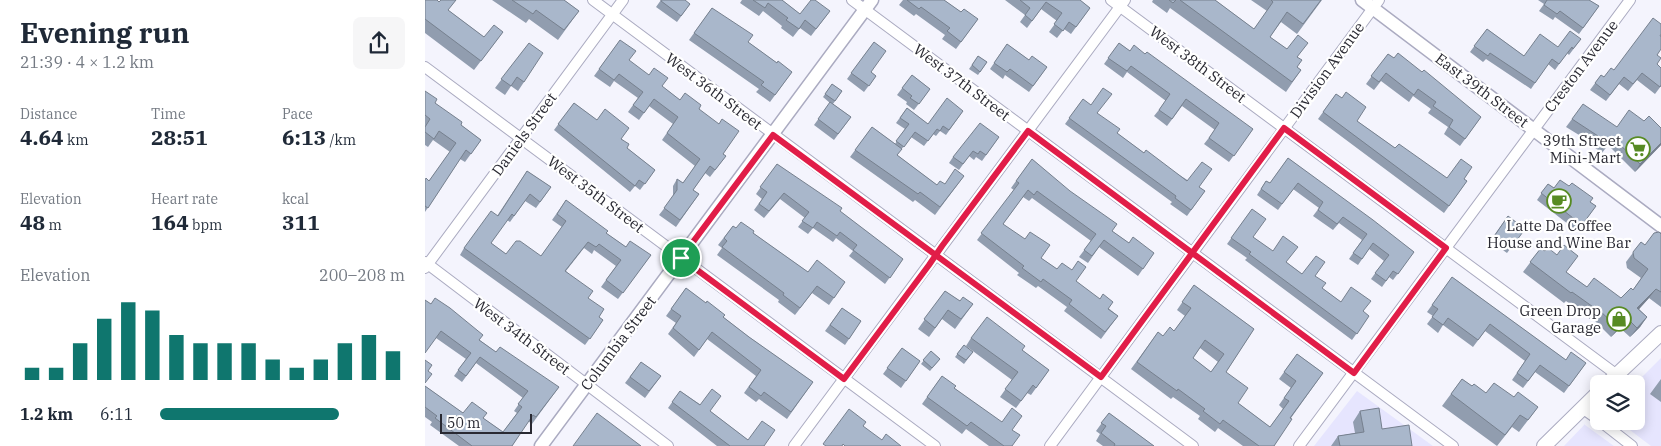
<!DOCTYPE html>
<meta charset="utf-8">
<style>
:root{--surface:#fff;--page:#f6f6f7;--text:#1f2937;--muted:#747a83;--accent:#0f766e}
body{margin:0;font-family:"IBM Plex Serif",serif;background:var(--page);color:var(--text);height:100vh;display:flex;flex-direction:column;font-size:19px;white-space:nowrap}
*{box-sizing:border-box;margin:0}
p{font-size:16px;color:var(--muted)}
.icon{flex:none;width:28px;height:28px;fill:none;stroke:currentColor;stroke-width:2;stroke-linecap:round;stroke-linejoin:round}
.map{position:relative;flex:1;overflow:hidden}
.sheet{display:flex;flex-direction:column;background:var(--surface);width:425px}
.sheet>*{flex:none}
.tools{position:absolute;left:1165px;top:375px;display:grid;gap:10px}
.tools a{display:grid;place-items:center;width:55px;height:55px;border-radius:8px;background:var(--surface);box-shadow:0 2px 12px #0003;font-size:25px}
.scale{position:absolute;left:15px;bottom:12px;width:92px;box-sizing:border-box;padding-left:5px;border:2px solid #292932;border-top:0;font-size:14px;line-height:18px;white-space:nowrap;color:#292932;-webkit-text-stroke:4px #fff;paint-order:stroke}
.pin{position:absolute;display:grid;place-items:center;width:42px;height:42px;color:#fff;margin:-21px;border:2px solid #fff;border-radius:50%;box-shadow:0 1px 5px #0007}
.round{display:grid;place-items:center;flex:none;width:52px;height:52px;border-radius:8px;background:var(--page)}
.head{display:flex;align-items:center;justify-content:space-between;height:85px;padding:0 20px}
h1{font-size:28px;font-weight:700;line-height:38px}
.figures{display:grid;grid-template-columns:repeat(3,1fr);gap:8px;height:85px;padding:5px 20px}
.figures div{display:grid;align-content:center}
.figures b{font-size:21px;font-weight:700}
.figures small{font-size:14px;font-weight:400}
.figures p{font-size:14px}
.chart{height:140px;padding:10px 20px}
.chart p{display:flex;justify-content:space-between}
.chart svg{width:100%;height:90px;margin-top:5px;stroke:var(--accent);stroke-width:6}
ul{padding:0 20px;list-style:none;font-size:16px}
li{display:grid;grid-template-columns:80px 60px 1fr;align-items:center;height:38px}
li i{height:12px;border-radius:6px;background:var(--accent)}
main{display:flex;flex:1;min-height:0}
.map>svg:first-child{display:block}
.built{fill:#e6e5fe}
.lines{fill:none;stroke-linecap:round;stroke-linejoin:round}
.minor-casing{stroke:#ababc1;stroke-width:12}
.tertiary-casing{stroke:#ababc1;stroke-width:15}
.secondary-casing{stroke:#ababc1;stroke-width:16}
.minor{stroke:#fff;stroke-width:10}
.tertiary{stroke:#fff;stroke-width:12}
.secondary{stroke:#fff;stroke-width:14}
.wall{fill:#919daf;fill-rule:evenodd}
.shaded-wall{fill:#76808e}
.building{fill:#a9b7cb;stroke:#76808e;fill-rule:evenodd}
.route-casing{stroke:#fff;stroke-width:10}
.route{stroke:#e11d48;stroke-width:6}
.labels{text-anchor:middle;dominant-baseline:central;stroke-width:4.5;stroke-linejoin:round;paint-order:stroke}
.street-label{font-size:15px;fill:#292932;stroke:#fff}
.poi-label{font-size:15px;fill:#292932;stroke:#fff;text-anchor:end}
</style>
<main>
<section class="sheet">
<div class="head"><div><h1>Evening run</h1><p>21:39 · 4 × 1.2 km</p></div><a class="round"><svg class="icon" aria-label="share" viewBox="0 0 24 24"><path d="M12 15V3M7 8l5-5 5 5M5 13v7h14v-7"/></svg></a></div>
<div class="figures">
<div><p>Distance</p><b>4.64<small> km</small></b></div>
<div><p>Time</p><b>28:51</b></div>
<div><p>Pace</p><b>6:13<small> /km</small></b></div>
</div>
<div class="figures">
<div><p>Elevation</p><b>48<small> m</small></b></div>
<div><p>Heart rate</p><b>164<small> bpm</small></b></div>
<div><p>kcal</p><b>311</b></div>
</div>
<div class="chart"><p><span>Elevation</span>200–208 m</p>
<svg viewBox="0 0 160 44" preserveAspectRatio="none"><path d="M5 44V38M15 44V38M25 44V26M35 44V14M45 44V6M55 44V10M65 44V22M75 44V26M85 44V26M95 44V26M105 44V34M115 44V38M125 44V34M135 44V26M145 44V22M155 44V30"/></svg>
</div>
<ul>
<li><b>1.2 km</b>6:11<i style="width:73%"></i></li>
</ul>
</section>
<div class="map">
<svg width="1236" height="446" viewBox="0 0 1236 446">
<rect width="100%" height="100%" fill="#f4f4fd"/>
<path class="built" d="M1236 358V446H1226L1193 421H1211L1210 384Z
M932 391 1008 446H889Z
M1160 424V425L1189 446H1139Z"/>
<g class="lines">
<g class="minor-casing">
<path id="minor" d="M168 0 768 446
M427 0 1028 446
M686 0 1192 375
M0 67 510 446
M0 262 243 446
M0 268 198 0
M1157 408 1174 420
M1175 421 1207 446
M369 446 700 0
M625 446 954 0
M874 446 1205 0"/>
</g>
<g class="tertiary-casing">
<path id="tertiary" d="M937 0 1236 226
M116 446 447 0"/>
</g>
<g class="secondary-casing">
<path id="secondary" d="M1182 384 1236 333
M1119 446 1174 392"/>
</g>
<use href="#minor" class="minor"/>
<use href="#tertiary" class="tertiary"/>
<use href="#secondary" class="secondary"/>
</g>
<path class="wall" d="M0 0 23 10 59 37 78 32 49 70 0 33Z
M67 0H139L154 11 133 40 104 19 101 23Z
M236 0 265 4 252 22 231 7Z
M317 0H357L375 14 405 11 386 36 375 28 368 37 356 28 357 26 338 11 334 16 315 3Z
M478 0H519L536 12 553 19 531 49 517 39 520 35 491 14 489 16 474 5Z
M580 0H655L665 8 646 34 639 29 632 38 624 32 632 21 616 9 602 28 595 22 600 15Z
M728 0H790L829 29 842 11 826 0H897L872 34 856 22 845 37 873 57 872 67 876 70 861 92 745 8 742 13 727 2Z
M1113 0H1164L1174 6 1154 34 1130 17 1128 20 1114 11 1119 4Z
M287 8 323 42 352 63 367 72 345 102 331 92 334 89 264 40Z
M1062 29 1099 56 1133 47 1156 39 1144 55 1142 53 1130 70 1123 64 1106 89 1061 59 1058 62 1045 52Z
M1235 36 1232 55V64L1236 68V86L1230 94 1212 80 1203 91 1194 84 1181 101 1165 90 1176 75 1179 77Z
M195 40 204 61 255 100 274 109 298 154 301 156 285 177 280 173 268 190 274 194 251 227 234 215 248 197V186L252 179 258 183 270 166 237 140 248 124 224 106 214 120 203 112 213 98 189 81 185 87 169 76Z
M449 42 446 72 451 76 439 92 422 79Z
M104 43 99 82 93 91 86 86 80 95 70 88Z
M694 43 705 51 828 129 804 162 779 144 790 130 757 106 742 126 729 116 741 101 702 72 698 78 679 64Z
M582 44 604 60 622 67 604 92 580 75 578 79 565 69Z
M963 54 1056 117 1035 146 1019 134 1023 127 1003 113 1006 109 988 96 984 102 956 81 949 90 941 84Z
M553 56 562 62 553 75 544 69Z
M487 75 505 89 489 110 481 104 482 102 472 95Z
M407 84 417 91 408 104 426 117 409 140 389 125 405 103 398 97Z
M0 91 10 103 36 125 56 140 40 162 35 159 0 212V180L4 181 25 152 8 140 3 147 0 145Z
M911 94 917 98 932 121 970 148 1022 178 1039 179 1042 181 1019 213 893 119Z
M658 99 692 133 719 153 780 191 762 216 745 204 747 202 640 124Z
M149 103 197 139 202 148 230 170 215 190 210 186 205 192 129 130Z
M482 108 503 124 538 111 521 135 515 131 511 136 508 134 499 146 486 137 472 155 512 185 520 184 539 176 510 215 490 200 488 202 425 157 447 127 470 144 480 129 471 123Z
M1147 119 1192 127 1236 145 1210 172 1183 145 1177 153 1166 145 1167 143 1141 127Z
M574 137 557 161 551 157 549 160 544 156 534 170 524 163 528 157Z
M863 158 989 252 968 280 964 277 957 287 946 279 959 261 944 249 933 265 924 259 937 240 914 223 908 230 888 216 894 208 868 189 853 210 832 195 841 181 845 183Z
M607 159 687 231 704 243 729 253 713 276 674 247 663 263 654 257 666 241 607 198 604 201 598 197 578 224 616 258 632 269 651 281 693 316 676 339 639 311 642 307 613 286 611 288 592 275 594 273 552 240 589 190 586 188Z
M352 164 478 259 460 284 424 256 428 251 411 238 408 242 388 228 383 234 373 227 380 218 355 199 339 218 329 210 337 199 331 194Z
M102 171 126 187 111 208 100 201 85 222 82 220 66 243 81 254 116 256 137 227 127 220 141 200 181 233 201 247 226 255 193 299 176 287 191 266 169 250 167 254 159 248 141 271 163 298 174 317 178 320 160 345 35 255 39 248 72 216Z
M1123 184 1129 188 1165 202 1171 206 1152 231 1112 200Z
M827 209 828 237 877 274 890 276 897 288 916 302 938 312 944 316 927 340 820 260 822 258 802 244Z
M1083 216 1100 229 1082 253 1065 241Z
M308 226 311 228 328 233 383 272 420 282 404 305 387 293 370 315 353 302 354 300 292 255 297 248 293 245Z
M1236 234V307L1224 298 1214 309 1222 317 1215 327 1205 337 1195 328 1186 337 1166 317 1165 319 1141 301 1139 303 1098 272 1116 248 1120 251 1132 255 1141 272 1162 287 1196 298 1208 290 1216 278 1202 268 1201 262 1216 242 1220 245Z
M1027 277 1141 360 1161 363 1139 393 1110 372 1098 388 1087 380 1100 361 1060 331 1048 347 1018 325 1013 333 1002 324 1008 316 1002 312Z
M769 285 829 329 801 372 813 403 845 427 858 409 854 405 866 388 854 379 872 354 898 373 866 418 849 446H818L793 428 790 432 773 419 775 416 748 397 746 399 706 369 733 332 738 336 749 331 760 316 752 310ZM775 348 793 362 786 372 768 358Z
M261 288 324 337 388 382 362 419 334 399 331 402 319 393 331 376 282 339 269 357 243 334 251 323 241 316Z
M520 291 535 301 548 304 530 329 517 319 504 337 493 329Z
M0 300 71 352 134 387 107 424 103 421 87 446H34L5 425 7 422 0 417V386L38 413 58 418 78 432 92 413 89 411 98 398 51 363 37 382 29 376 41 359 11 338Z
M417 308 436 321 420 345 400 331Z
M546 338 597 350 624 370 606 395 602 393 591 408 575 397 587 380 541 346Z
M539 345 548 352 539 364 530 357Z
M477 348 495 361 476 388 458 374Z
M506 351 515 359 505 371 496 364Z
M216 362 236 376 220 398 200 383Z
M517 376 529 388 587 430V446H564L541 429 537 434 497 404Z
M1037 379 1047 386 1061 393 1089 397 1113 407 1094 432 1087 427 1072 446 1017 406Z
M1236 379V402L1225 394Z
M255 391 285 411 323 440 339 446H292L243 408Z
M935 411 957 429 987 446H906L913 436 930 433 928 422Z
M684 413 729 446H678L671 441 675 434 671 431Z"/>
<path class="shaded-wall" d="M1236 143V145L1210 172 1215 164Z
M1231 289 1224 298 1206 318 1212 308Z
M1222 317 1215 327 1205 337 1212 328Z
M1202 318 1195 328 1186 337 1193 328Z"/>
<path class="building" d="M0 0H12L14 2 16 0H31L23 10 59 37 69 25 78 32 56 61 0 19Z
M87 0H139L154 11 139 30 111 10 108 14Z
M236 0H260L265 4 256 16 236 1Z
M328 0H357L375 14 386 0H390L405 11 391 29 380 20 374 29 361 20 363 18 343 3 340 8Z
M482 0H519L536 12 539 9 553 19 536 42 522 31 525 28 496 7 494 9Z
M595 0H655L665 8 651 27 644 22 638 31 629 24 637 13 621 2 607 21 600 15 605 8Z
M744 0H751L748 3Z
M755 0H790L829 29 848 2 846 0H896L878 24 862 12 845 37 862 49 873 35 883 43 872 57 877 60 872 67 876 70 867 82Z
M1122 0H1164L1174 6 1158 28 1135 11 1132 14 1119 5Z
M287 8 328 35 323 42 352 63 353 61 367 72 350 95 336 85 339 82 269 33Z
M1228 18 1236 24V34L1235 36H1236V49L1232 55 1236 58 1232 64 1236 68V85L1235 87 1217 73 1208 84 1199 77 1185 95 1170 83 1176 75 1179 77 1186 68 1189 70Z
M1062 29 1099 56 1115 34 1133 47 1145 31 1156 39 1148 49 1147 47 1134 64 1127 59 1110 83 1065 53 1063 56 1049 46Z
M195 40 211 51 204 60 224 75 229 68 243 78 237 86 255 100 260 93 276 105 274 109 294 124 297 119 314 131 298 154 301 156 290 170 285 166 268 190 274 194 255 220 239 208 252 190V179L258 183 275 159 242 133 253 117 229 99 219 113 208 105 218 92 194 74 189 80 174 69Z
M449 42 461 51 446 72 451 76 444 86 426 73Z
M104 43 118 53 99 82 92 77 86 86 76 79Z
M694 43 705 51 709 45 720 54 722 52 828 129 809 156 784 138 794 123 761 99 747 119 734 110 745 94 706 66 702 71 683 58Z
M582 44 604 60 607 56 622 67 608 86 585 69 582 72 569 63Z
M973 53 997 72 999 70 1056 117 1040 139 1024 127 1028 120 1008 106 1011 102 993 89 989 95 961 73 954 82 946 76 963 54 969 58Z
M553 56 562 62 555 72 547 65Z
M487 75 505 89 494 104 485 98 487 96 477 88Z
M407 84 417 91 410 101 400 94Z
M678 88 687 94 672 113 695 129 692 133 719 153 721 150 762 181 777 162 787 169 774 187 780 191 766 210 750 198 751 196 644 118 658 99 666 105Z
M0 91 12 99 10 103 37 122 36 125 56 140 46 154 41 150 3 208 0 206V180L1 178 4 181 31 143 14 131 9 139 0 132V127L5 119 0 115Z
M921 92 941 107 932 121 970 148 974 144 1022 178 1036 159 1047 167 1039 179 1042 181 1024 206 898 112 911 94 917 98Z
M522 98 538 111 524 130 518 126 515 131 512 129 503 141 490 132 479 147 471 141 484 124 475 118 482 108 503 124Z
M405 102 426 117 413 134 393 119Z
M149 103 172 120 180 109 204 128 196 139 204 144 202 148 230 170 220 184 214 180 210 186 133 124Z
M1158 104 1192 127 1204 110 1219 121 1224 116 1236 128V143L1215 164 1188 138 1182 146 1171 138 1173 136 1147 119Z
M555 123 574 137 561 155 555 151 553 154 548 151 538 164 528 157Z
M447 127 477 149 472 155 512 185 515 181 520 184 530 169 539 176 515 207 495 192 493 194 430 150Z
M863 158 948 220 989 252 973 274 968 271 961 281 950 273 964 255 948 243 937 259 928 253 942 234 918 217 912 224 893 210 898 202 873 183 857 204 836 189 841 181 845 183Z
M607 159 645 191 692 224 687 231 704 243 708 237 729 253 718 269 679 240 667 256 659 250 671 234 612 191 609 195 603 190 578 224 600 239 605 232 625 245 616 258 632 269 637 263 647 270 653 261 661 267 651 281 675 299 678 294 688 302 683 309 693 316 680 332 644 304 647 300 618 279 616 282 597 268 599 266 556 233 594 183 591 181Z
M352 164 417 208 415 211 478 259 465 278 428 250 432 245 415 232 412 236 392 222 388 228 377 221 384 212 359 193 344 211 334 204 342 192 335 187Z
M102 171 126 187 115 202 105 194 89 216 87 214 66 243 81 254 91 241H95L116 256 141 221 132 214 141 200 183 231 181 233 201 247 205 241 226 255 198 293 181 280 196 260 174 244 171 247 163 242 140 271 168 291 163 298 179 309 174 317 178 320 165 339 39 248 66 211 73 216Z
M1135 180 1144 186 1147 183 1168 198 1165 202 1171 206 1157 225 1116 193 1123 184 1129 188Z
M827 209 841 219 828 237 848 251 858 236 873 247 861 262 877 274 891 256 900 262 890 276 901 283 897 288 916 302 926 287 946 301 938 311 944 316 932 334 824 254 826 252 806 238Z
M1083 216 1100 229 1087 247 1070 235Z
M316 222 329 231 328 233 383 272 392 260 420 282 409 298 392 286 375 308 358 295 359 293 297 247 302 241 299 238 308 226 311 228Z
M1234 232 1236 234V292L1231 289 1212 308 1222 317 1212 328 1202 318 1193 328 1172 308 1171 309 1147 292 1146 293 1105 262 1116 248 1120 251 1122 247 1132 255 1139 245 1153 256 1141 272 1162 287 1169 278 1196 298 1206 288 1208 290 1223 269 1209 258 1208 252 1216 242 1220 245 1229 233Z
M1027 277 1141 360 1146 352 1161 363 1144 386 1115 365 1103 381 1092 373 1105 354 1065 324 1053 340 1023 318 1018 325 1007 317 1013 309 1007 305Z
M769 285 829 329 801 372 823 388 813 403 845 427 864 401 859 398 871 381 859 372 872 354 898 373 865 418 867 419 849 446H834L798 420 795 424 778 411 780 409 753 389 752 391 712 362 733 332 738 336 745 327 749 331 766 308 757 302ZM780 340 799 354 786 372 768 358Z
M261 288 281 303 282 301 300 315 298 317 324 337 388 382 366 412 339 392 336 396 324 387 336 370 287 332 274 350 248 328 256 316 246 309Z
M520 291 535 301 538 297 548 304 536 319 523 310 510 328 499 319Z
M10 298 25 308 58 335 54 340 71 352 75 347 134 387 111 417 108 415 87 446H47L10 418 12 416 0 407V386L38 413 47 402 62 413 58 418 78 432 97 407 93 404 103 391 55 357 41 376 33 370 46 353 16 331 0 353V300L6 304Z
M417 308 436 321 424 339 405 325Z
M562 317 600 346 597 350 624 370 611 388 608 385 596 401 580 389 593 372 546 338Z
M539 345 548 352 541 360 532 354Z
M477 348 495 361 481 381 462 368Z
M506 351 515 359 507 368 498 360Z
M0 360 7 365 3 371 7 374 0 383Z
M216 362 236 376 224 391 205 377Z
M517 376 531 386 529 388 577 422 587 408 597 416 587 430 595 435 587 446H579L546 422 542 426 502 397Z
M1037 379 1047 386 1049 384 1061 393 1069 383 1089 397 1093 392 1113 407 1103 420 1095 415 1080 435 1026 394Z
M287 389 296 396 285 411 323 440 337 421 350 430 339 446H305L247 402 255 391 275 405Z
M954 408 957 429 984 425 987 446H915L913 436 939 432 935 411Z
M424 409 441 422 438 426 457 440 461 434 476 446H420L418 444 417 446H401L398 444Z
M172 413 216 446H148Z
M684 413 729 446H689L690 444 676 433 681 426 676 423Z"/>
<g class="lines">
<g class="route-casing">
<path id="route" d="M256 258 419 379 504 265 517 246 603 131 929 373 1021 248 859 128 676 377 348 135 256 258"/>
</g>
<use href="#route" class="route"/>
</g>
<defs>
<g id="supermarket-ring" transform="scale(1.25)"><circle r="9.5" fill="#fff" stroke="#578b23" stroke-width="1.5"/><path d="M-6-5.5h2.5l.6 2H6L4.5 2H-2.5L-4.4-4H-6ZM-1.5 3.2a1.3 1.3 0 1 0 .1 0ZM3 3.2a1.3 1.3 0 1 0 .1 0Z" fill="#578b23"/></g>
<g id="cafe-ring" transform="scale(1.25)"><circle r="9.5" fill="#fff" stroke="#578b23" stroke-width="1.5"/><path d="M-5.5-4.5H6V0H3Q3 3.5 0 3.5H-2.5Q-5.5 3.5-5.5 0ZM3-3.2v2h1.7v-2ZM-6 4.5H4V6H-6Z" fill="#578b23"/></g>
<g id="shop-ring" transform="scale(1.25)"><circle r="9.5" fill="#fff" stroke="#578b23" stroke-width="1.5"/><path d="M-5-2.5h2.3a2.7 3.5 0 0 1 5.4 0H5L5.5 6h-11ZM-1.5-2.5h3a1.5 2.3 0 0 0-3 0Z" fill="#578b23"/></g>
</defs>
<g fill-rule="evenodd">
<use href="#supermarket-ring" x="1213" y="149"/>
<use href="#cafe-ring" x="1134" y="201"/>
<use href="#shop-ring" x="1194" y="319"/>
</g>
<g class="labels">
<g class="street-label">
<text transform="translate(773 64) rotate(37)">West 38th Street</text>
<text transform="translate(1156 66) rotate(-53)">Creston Avenue</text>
<text transform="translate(902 70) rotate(-54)">Division Avenue</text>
<text transform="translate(537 82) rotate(37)">West 37th Street</text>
<text transform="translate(1057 90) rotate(37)">East 39th Street</text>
<text transform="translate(289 91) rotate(37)">West 36th Street</text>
<text transform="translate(99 134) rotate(-54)">Daniels Street</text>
<text transform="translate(171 194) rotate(37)">West 35th Street</text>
<text transform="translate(97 336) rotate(37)">West 34th Street</text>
<text transform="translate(193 343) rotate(-53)">Columbia Street</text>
</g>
<g class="poi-label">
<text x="1196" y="140">39th Street<tspan x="1196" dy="17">Mini-Mart</tspan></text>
<text x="1134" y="225" text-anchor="middle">Latte Da Coffee<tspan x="1134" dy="17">House and Wine Bar</tspan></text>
<text x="1176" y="310">Green Drop<tspan x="1176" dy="17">Garage</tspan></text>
</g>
</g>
</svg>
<div class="tools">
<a><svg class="icon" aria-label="layers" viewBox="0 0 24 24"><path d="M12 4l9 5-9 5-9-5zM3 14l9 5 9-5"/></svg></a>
</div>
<div class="scale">50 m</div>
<div class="pin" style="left:256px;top:258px;background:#1e9e55"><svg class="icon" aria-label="arrive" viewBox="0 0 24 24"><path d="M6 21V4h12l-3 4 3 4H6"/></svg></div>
</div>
</main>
